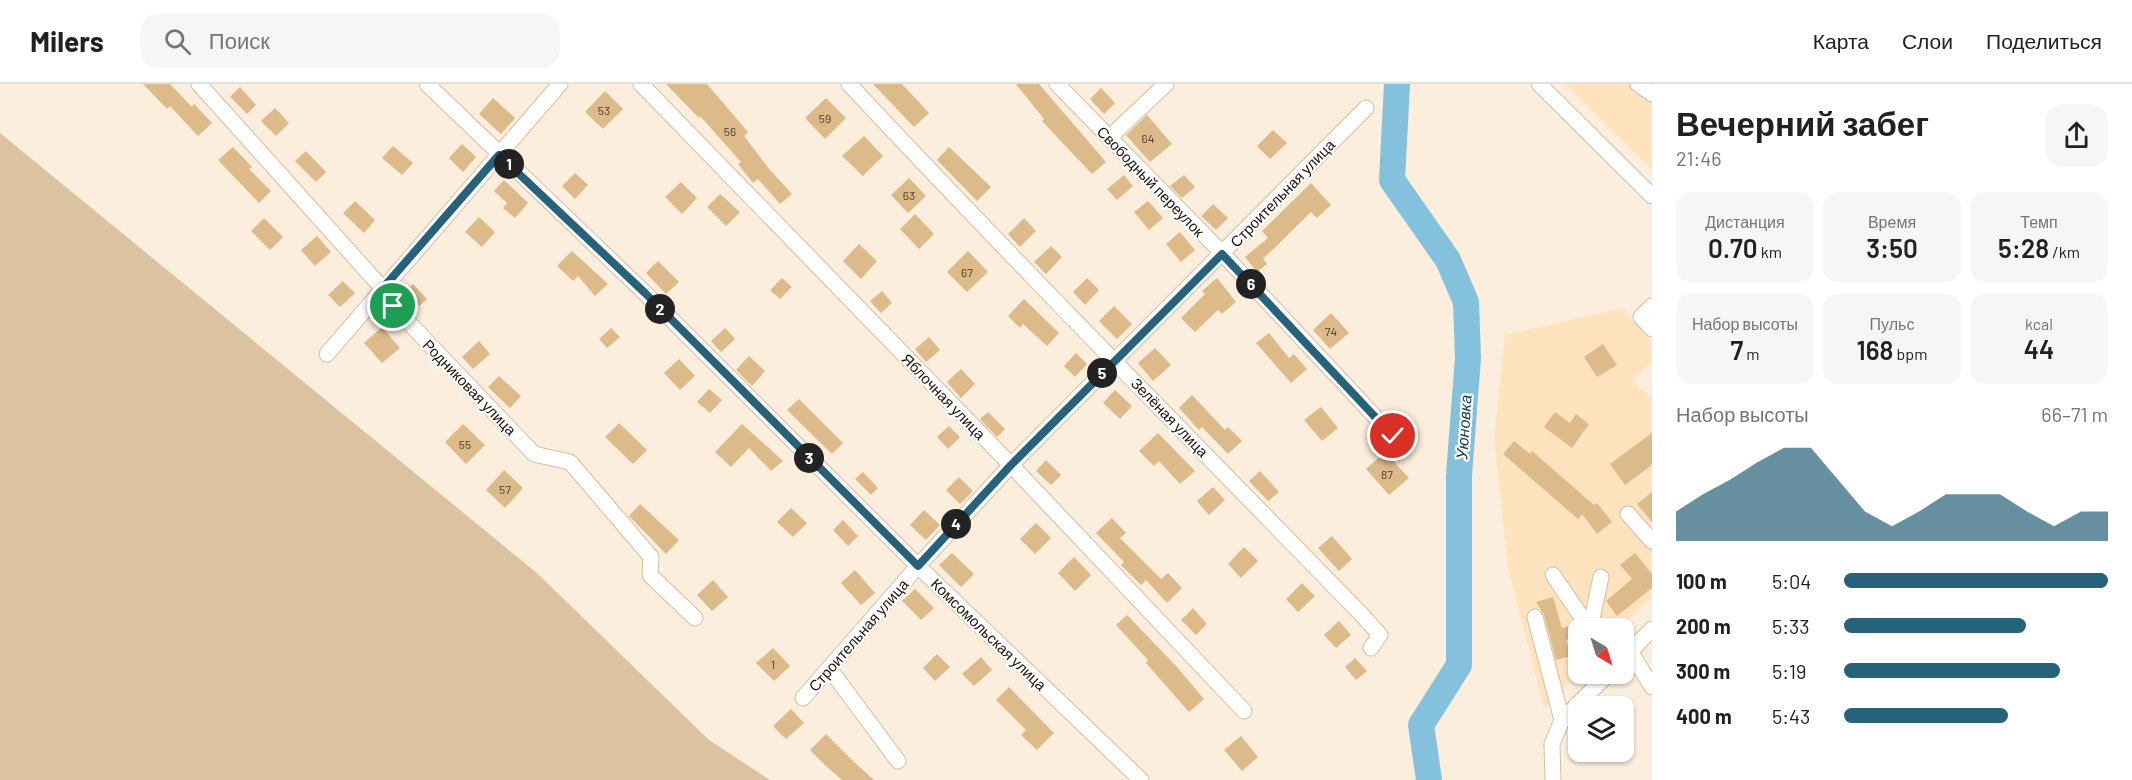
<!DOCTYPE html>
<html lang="ru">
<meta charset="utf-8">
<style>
:root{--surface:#fff;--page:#f6f6f6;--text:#202124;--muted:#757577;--line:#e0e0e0;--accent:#266279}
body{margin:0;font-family:Barlow,sans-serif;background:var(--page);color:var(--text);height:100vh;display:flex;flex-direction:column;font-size:22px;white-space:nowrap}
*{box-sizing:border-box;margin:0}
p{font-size:20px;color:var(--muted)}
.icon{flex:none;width:33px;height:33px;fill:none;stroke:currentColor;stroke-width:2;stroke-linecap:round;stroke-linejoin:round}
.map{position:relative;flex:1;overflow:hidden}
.drawer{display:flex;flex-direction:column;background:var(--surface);width:480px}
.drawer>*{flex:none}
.needle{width:39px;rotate:142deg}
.controls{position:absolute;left:1568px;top:534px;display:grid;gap:12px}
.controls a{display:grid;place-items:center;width:66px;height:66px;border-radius:12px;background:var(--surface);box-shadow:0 2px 4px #0004;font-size:30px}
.pin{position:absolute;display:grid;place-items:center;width:51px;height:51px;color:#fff;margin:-26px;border:3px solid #fff;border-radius:50%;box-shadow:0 2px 6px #0007}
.km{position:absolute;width:30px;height:30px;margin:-15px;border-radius:50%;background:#222;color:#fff;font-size:16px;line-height:30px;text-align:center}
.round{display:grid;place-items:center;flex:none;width:63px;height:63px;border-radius:18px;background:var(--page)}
.summary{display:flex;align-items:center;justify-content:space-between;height:102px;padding:0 24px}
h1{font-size:33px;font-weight:600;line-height:45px}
.stats{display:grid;grid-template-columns:repeat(3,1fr);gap:9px;height:102px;padding:6px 24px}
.stats div{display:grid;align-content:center;border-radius:15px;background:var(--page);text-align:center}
.stats b{font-size:26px;font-weight:600}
.stats small{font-size:16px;font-weight:400}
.stats p{font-size:16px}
.chart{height:168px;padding:12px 24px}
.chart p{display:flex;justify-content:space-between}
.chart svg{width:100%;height:108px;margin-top:6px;fill:var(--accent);opacity:.7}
ul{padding:0 24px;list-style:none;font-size:20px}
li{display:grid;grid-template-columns:96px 72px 1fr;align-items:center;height:45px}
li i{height:15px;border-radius:8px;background:var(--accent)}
header{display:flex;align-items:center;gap:36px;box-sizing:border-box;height:84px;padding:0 30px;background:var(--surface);border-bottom:2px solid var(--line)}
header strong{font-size:28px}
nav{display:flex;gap:33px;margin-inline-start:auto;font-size:21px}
.search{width:420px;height:54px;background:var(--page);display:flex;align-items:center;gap:15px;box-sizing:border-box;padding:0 21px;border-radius:18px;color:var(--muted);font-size:22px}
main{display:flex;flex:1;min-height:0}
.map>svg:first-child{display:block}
.built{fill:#fee3be}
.green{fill:#dbc3a1}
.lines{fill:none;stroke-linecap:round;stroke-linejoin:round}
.river{stroke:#83c1dc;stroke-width:26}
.building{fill:#dcba8a}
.minor-casing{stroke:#d4bea0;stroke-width:17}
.minor{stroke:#fff;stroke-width:15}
.route-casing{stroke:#fff;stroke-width:12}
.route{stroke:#266279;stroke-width:8}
.labels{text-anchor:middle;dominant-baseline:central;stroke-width:4.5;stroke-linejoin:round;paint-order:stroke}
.number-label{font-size:12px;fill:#4b3d28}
.street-label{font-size:15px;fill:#1b1308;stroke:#fff}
.water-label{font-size:16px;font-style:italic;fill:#0b4255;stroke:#fff}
</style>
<header>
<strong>Milers</strong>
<div class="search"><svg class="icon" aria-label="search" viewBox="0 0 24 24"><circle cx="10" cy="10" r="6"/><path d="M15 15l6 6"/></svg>Поиск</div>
<nav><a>Карта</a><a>Слои</a><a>Поделиться</a></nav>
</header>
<main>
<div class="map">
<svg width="1652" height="696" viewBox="0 0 1652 696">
<rect width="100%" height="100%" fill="#fceedc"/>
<path class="built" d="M1565 0H1652V85L1609 44Z
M1623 224 1652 259V276L1633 296 1649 313 1652 311V512L1621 544H1578V589L1544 625 1508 483 1494 353 1505 251Z"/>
<path class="green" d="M0 49 538 490 709 656 770 696H0Z"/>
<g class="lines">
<path class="river" d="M1397 0 1392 96 1448 176 1466 218 1468 274 1459 391V581L1421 641 1429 696"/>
</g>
<path class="building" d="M143 0H170L192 23 194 20 212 39 198 52 170 22 167 25Z
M666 0H707L748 48 744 52 770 86 792 110 780 120 758 95 753 99 738 80 741 78 700 32 699 34Z
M873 0H902L929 29 914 43Z
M1016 0H1039L1106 78 1092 90 1042 37 1044 35Z
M240 3 256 21 247 30 230 13Z
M1101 4 1115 19 1104 30 1090 15Z
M605 7 623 25 603 45 585 28Z
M493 14 515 34 501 50 479 30Z
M826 14 846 34 825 55 805 34Z
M275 24 289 39 276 52 261 37Z
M1147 31 1172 60 1150 78 1126 51Z
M1273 46 1287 59 1270 75 1257 62Z
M864 52 883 72 863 92 842 72Z
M462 60 476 73 463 88 449 74Z
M393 62 413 79 402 91 382 74Z
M233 63 252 83 249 85 271 107 259 119 218 76Z
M949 63 991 103 977 117 937 76Z
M306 67 326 88 316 98 295 77Z
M575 89 588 101 575 115 562 102Z
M1124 91 1133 102 1117 116 1107 105Z
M1184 91 1195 103 1182 114 1170 102Z
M909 94 926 112 908 129 891 111Z
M504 96 528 119 515 134 503 124 507 119 494 107Z
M681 98 697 114 682 130 665 113Z
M1311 99 1331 121 1317 134 1311 128 1263 175 1267 180 1257 188 1245 173 1268 154 1262 147Z
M720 110 740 128 726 142 707 123Z
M355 117 375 136 364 149 343 129Z
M1148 117 1163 134 1149 146 1134 128Z
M1213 120 1228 134 1216 146 1201 132Z
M915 130 934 150 919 165 900 145Z
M479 133 495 148 482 163 465 148Z
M264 134 283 153 270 166 251 147Z
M1024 134 1036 147 1020 163 1008 150Z
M1180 148 1195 166 1181 178 1166 160Z
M317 152 331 168 315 182 301 166Z
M859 160 877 177 861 195 843 177Z
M1051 162 1062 173 1046 190 1034 178Z
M572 167 608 200 595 212 578 192 573 197 557 182Z
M968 167 988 188 967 208 947 188Z
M658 177 679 198 666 210 646 189Z
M782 194 792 203 780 215 770 206Z
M1087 194 1099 206 1085 221 1073 208Z
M1217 194 1236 218 1222 230 1218 226 1195 248 1181 234 1205 210 1202 207Z
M343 197 355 209 340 223 328 211Z
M413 200 427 215 412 228 399 213Z
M882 207 892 219 881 229 870 217Z
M1024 215 1059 249 1047 262 1023 240 1020 244 1008 232Z
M1114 222 1132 240 1117 255 1099 237Z
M1331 229 1349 249 1330 265 1313 246Z
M382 243 400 264 382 279 364 259Z
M611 244 620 253 607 264 599 255Z
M725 244 735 255 721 268 711 257Z
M1269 249 1289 274 1294 270 1307 285 1291 299 1256 259Z
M929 253 940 266 926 278 915 265Z
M479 257 490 270 473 285 462 273Z
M1603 260 1617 281 1597 293 1584 273Z
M1155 264 1171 281 1153 297 1138 279Z
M1076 269 1087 280 1075 293 1064 282Z
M749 272 765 287 752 302 736 286Z
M679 275 695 292 680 306 664 289Z
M961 285 975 300 961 314 947 298Z
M499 292 521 312 510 324 488 303Z
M709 305 722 316 710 329 697 318Z
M1115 306 1132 322 1120 335 1103 319Z
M1192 311 1225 346 1228 343 1242 357 1228 370 1202 343 1199 346 1179 324Z
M799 315 843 359 832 370 787 326Z
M1321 323 1338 344 1322 357 1304 336Z
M988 328 1005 345 997 353 980 335Z
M1555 328 1570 339 1576 330 1589 340 1572 364 1544 343Z
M619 339 647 366 633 380 605 353Z
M463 340 485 361 466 380 445 358Z
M742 340 783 377 771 387 749 364 731 383 715 368Z
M949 342 960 353 948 365 937 353Z
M1158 349 1195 387 1180 400 1159 377 1154 382 1139 367Z
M1652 349V381L1625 401 1610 380Z
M1514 357 1530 370 1532 367 1594 421 1597 419 1612 438 1597 450 1582 430 1578 435 1503 370Z
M1385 368 1409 394 1389 411 1366 385Z
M1046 376 1061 391 1051 401 1036 387Z
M504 386 523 404 505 424 486 406Z
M1260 387 1279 408 1268 417 1249 397Z
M863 388 878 404 871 411 855 395Z
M959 393 973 407 960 420 946 406Z
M1213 403 1225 416 1209 431 1197 417Z
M1652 408V438L1637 420Z
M640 420 679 456 666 470 629 432Z
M791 424 807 439 793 453 777 438Z
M924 426 940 441 926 456 910 441Z
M1112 434 1126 449 1120 454 1161 495 1168 489 1182 504 1167 519 1146 496 1141 501 1121 481 1124 478 1096 449Z
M843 436 858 452 848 462 833 446Z
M1036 439 1051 454 1035 470 1020 455Z
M1332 452 1352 475 1339 487 1318 464Z
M1244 463 1258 477 1241 494 1228 480Z
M952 469 974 490 961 503 939 481Z
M1635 469 1652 490V504L1617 532 1606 517 1632 495 1620 481Z
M1074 473 1091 491 1075 507 1058 489Z
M855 486 875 509 861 521 841 499Z
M713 496 728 513 712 527 697 511Z
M1302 499 1315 512 1298 528 1286 515Z
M915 505 934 524 921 536 902 517Z
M1553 513 1562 544 1575 540 1578 545V552L1566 556 1571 572 1556 576 1544 531 1536 518Z
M1193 524 1207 540 1196 551 1181 536Z
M1127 531 1177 583 1204 615 1189 628 1146 579 1148 576 1116 541Z
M1339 537 1351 551 1336 564 1324 551Z
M773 564 790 582 774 597 756 579Z
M937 570 950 583 935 597 923 584Z
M981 573 992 586 974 602 962 590Z
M1355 574 1367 587 1356 596 1345 583Z
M1009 603 1054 649 1037 666 1021 651 1026 646 996 616Z
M791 625 804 639 786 655 773 642Z
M826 650 854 678 874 696H842L825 681 810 666Z
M1241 652 1258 673 1242 687 1224 666Z"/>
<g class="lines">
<g class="minor-casing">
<path id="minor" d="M199 0 383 205 393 222 534 370 570 378 651 473 650 491 695 534
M427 0 645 209 918 482 1141 696
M641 0 1011 381 1244 627
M849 0C1017 180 1190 354 1361 530L1380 551 1371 564
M1057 0 1223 170 1393 352
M1539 0 1652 112
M1638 0 1652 10
M1109 54 1166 0
M1652 222 1641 233 1652 245
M327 270 560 0
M1628 430 1652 457
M1553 491 1589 544
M1535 533 1562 636
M1590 544 1601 493
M1630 567 1652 603
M1625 573 1652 545
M829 584 898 677
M803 614 918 482 1011 381 1366 24
M1553 696 1552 660 1562 636 1608 590"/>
</g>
<use href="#minor" class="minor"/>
</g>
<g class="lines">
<g class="route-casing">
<path id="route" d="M393 222 383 204 499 71 645 209 918 482 1011 381 1222 170 1393 352"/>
</g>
<use href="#route" class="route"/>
</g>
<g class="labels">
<g class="number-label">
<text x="604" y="26">53</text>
<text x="825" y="34">59</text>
<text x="730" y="47">56</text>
<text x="1148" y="54">64</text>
<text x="909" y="111">63</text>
<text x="967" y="188">67</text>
<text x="1331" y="247">74</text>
<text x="465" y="360">55</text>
<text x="1387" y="390">87</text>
<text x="505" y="405">57</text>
<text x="773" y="580">1</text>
</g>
<g class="street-label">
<text transform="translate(1151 97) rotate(46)">Свободный переулок</text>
<text transform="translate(1282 109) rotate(-46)">Строительная улица</text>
<text transform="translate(470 303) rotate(46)">Родниковая улица</text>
<text transform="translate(944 312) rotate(46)">Яблочная улица</text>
<text transform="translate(1170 333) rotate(46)">Зелёная улица</text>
<text transform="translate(989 550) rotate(44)">Комсомольская улица</text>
<text transform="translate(858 551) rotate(-49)">Строительная улица</text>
</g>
<g class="water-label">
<text transform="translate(1463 343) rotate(-86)">Уюновка</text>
</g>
</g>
</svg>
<div class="controls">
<a><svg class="needle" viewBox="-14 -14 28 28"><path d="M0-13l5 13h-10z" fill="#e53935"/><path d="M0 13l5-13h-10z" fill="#757577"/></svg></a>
<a><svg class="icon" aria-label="layers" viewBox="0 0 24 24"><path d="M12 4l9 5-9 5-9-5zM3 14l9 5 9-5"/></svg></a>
</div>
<div class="pin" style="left:393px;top:222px;background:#1e9e55"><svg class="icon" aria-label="arrive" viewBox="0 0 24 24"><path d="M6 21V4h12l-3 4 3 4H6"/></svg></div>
<div class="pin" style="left:1393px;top:352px;background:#d93025"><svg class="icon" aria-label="check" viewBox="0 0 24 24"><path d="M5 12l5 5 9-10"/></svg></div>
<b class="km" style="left:509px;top:80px">1</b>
<b class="km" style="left:660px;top:225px">2</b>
<b class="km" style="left:809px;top:374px">3</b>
<b class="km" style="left:956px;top:440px">4</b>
<b class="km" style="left:1102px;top:289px">5</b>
<b class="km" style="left:1251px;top:200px">6</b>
</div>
<section class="drawer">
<div class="summary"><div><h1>Вечерний забег</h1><p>21:46</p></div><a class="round"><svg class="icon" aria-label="share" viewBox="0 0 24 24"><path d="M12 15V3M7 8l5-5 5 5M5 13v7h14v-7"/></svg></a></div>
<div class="stats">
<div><p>Дистанция</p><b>0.70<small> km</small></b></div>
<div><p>Время</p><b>3:50</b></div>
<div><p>Темп</p><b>5:28<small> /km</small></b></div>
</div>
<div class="stats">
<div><p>Набор высоты</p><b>7<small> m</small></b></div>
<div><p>Пульс</p><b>168<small> bpm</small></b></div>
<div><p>kcal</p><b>44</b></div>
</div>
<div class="chart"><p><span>Набор высоты</span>66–71 m</p>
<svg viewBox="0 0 160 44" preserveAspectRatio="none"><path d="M0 44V32L10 25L20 19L30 12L40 6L50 6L60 19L70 32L80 38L90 32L100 25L110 25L120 25L130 32L140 38L150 32L160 32V44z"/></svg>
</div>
<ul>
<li><b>100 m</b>5:04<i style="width:100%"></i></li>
<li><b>200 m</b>5:33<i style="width:69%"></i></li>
<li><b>300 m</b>5:19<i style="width:82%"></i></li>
<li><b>400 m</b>5:43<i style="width:62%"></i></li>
</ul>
</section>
</main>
